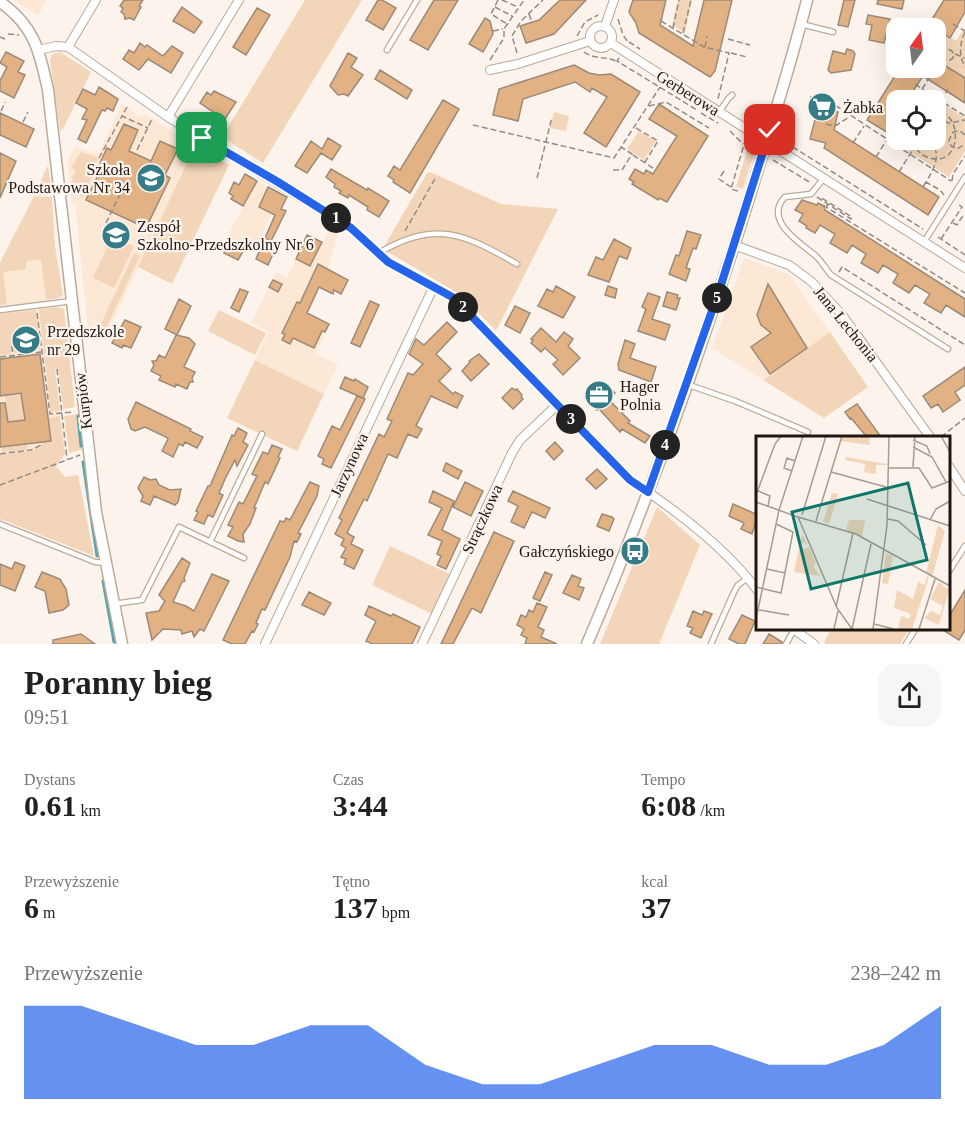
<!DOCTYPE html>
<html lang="pl">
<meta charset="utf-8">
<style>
:root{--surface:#fff;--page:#f6f6f6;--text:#202124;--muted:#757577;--accent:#2563eb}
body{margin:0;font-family:Georgia,serif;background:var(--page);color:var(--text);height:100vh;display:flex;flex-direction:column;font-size:22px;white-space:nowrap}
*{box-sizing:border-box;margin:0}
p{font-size:20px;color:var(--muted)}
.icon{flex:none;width:33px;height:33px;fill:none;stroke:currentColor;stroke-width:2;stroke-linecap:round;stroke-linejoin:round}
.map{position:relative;height:644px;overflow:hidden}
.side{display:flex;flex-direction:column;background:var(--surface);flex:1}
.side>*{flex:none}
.needle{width:39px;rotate:14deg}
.controls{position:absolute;left:886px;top:18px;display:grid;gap:12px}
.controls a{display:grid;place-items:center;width:60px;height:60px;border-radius:12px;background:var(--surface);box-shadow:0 6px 24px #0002;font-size:30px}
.pin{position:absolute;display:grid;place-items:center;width:51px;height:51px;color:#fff;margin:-26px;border-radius:12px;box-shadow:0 3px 9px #0006}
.km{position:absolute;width:30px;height:30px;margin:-15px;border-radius:50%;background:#222;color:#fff;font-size:16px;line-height:30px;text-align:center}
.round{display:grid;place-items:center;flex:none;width:63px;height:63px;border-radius:18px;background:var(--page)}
.head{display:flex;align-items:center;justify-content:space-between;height:102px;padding:0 24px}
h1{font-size:33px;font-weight:700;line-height:45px}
.figures{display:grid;grid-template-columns:repeat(3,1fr);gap:9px;height:102px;padding:6px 24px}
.figures div{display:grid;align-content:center}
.figures b{font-size:30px;font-weight:700}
.figures small{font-size:16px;font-weight:400}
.figures p{font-size:16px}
.chart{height:168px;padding:12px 24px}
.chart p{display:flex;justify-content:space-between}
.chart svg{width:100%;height:108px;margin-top:6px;fill:var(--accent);opacity:.7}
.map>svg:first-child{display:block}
.built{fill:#fde8d5}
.green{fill:#f3d6b9}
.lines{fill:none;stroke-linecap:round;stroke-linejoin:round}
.stream{stroke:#52a5b1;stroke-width:3}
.building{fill:#e2b284;stroke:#9c8a78;stroke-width:1.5}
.service-casing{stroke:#bca997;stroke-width:7}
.minor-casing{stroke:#bca997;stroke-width:10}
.tertiary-casing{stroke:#bca997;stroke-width:13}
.path{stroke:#938c84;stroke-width:1.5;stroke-dasharray:6 3;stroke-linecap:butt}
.service{stroke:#fff;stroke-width:4.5}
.minor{stroke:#fff;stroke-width:8}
.tertiary{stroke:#fff;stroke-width:10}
.route-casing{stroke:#fff;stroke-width:12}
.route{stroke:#2563eb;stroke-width:8}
.labels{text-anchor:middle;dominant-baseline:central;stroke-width:4.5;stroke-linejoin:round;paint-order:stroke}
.street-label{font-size:16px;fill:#1e1710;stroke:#fcf4ec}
.poi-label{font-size:16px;fill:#1e1710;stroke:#fcf4ec;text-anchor:start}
.inset-road{fill:none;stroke:#a39c94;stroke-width:1.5}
.view{fill:#0f766e;fill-opacity:0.15;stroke:#0f766e;stroke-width:3}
.inset-edge{fill:none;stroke:#1e1710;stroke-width:3}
</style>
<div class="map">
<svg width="965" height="644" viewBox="0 0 965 644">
<rect width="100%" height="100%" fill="#fcf4ec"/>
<path class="built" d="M14 0H47L38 16Z
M122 104 139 116 146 114 195 146 106 336 88 329 75 204H72L67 162 75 147 98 154Z
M257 181 287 197 281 209 275 206 255 251 227 237Z
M34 196 65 454 0 474V263Z
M331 225 339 229 328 269 303 323 324 334 316 354 338 365 324 394 255 360 268 332 251 323 276 272 287 277 296 259 311 266Z
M744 258 789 274 830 332 763 380 712 348Z"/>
<path class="green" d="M305 0H362L263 163 222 137Z
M678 0H692L685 33 672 25Z
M965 27V78L936 60V29L956 41Z
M60 52 91 72 63 129 60 131 50 60 52 54Z
M929 95 965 118V151L949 177 898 144 901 140H936V100H925Z
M554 112 569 116 566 131 550 128Z
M639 131 656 141 644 160 627 149Z
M751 137 756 148 743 189 736 187Z
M195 146 229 165 172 284 138 267Z
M81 152 99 158 94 165 97 167 83 197 73 191 72 178 76 171 71 168Z
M48 166 51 186 38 187 47 167Z
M430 172 501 204 558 209 496 331 461 295 388 252 385 245 427 173Z
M34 196 52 197 55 246 63 295 59 298 46 300 41 260 26 261V269L3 272 7 304 0 305V263Z
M112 236 134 246 114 288 93 278Z
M134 253 140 256 104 333 98 330Z
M57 307 64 309 75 407 63 409 58 369H55L60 411 51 412 39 309Z
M36 310 40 349 14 353V351H11V354L0 355V314Z
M219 310 266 333 255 355 208 331Z
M830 332 868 387 824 418 763 380Z
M255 360 324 394 297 451 227 418Z
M21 393 25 420 8 424 5 395Z
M80 414 84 449 69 453 64 416Z
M60 416 65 454 56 466 65 477 78 475 94 556 0 519V455L31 451 42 445 48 418Z
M27 444V450L2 453 1 447Z
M657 507 700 545 659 644H600Z
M390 546 450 574 432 614 372 585Z
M832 628H910L900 644H826L824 642Z"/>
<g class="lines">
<path class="stream" d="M78 416 81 446
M83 462 97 556
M103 581 114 642"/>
</g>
<path class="building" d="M124 0H143L139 6 141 7 134 20 130 18 125 19 124 14 121 12 123 8 120 6Z
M378 0H382L396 8 383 30 366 20Z
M434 0H458L428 50 410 40Z
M560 0H586L554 34 526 43 520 26 539 20Z
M633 0H666L660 25 693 46 704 0H732L715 71 710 77 639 33 636 23 629 12Z
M844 0H855L848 27 838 25Z
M878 0H904L902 9 877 4Z
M944 0H965V12L950 38 929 24Z
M182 7 202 22 194 33 173 21Z
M257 8 270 15 246 55 233 47Z
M868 15 890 19 884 43 869 40 872 25 866 24Z
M485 18 490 21 493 34 483 52 469 44Z
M140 43 145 47 147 45 163 56 172 46 183 53 171 73 148 59 139 70 123 59 129 50 134 53Z
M847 49 853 51 855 54 851 70 831 73 828 70 833 51 845 54Z
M6 52 24 61 18 72 25 75 14 98 0 91V81L7 67 0 63Z
M348 53 357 58 351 67 363 75 348 96 344 94 338 95 330 86Z
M936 60 965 78V103L923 76 907 100H897V116L888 133 867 120 900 68H936Z
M574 65 589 73 599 75 611 74 640 92 606 147 584 133 607 97 592 88 590 92 575 82 523 99 518 121 493 115 499 89Z
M380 70 412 90 407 99 375 79Z
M99 87 118 99 113 111 107 108 105 111 102 110 86 143 78 139 87 120 82 119 87 109 76 103 83 89 95 95Z
M214 91 236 102 225 119H220L219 116 200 103 207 92 211 95Z
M443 100 459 109 410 193 393 182 394 180 388 176 394 166 400 170Z
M659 104 708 136 667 202 659 198 658 200 632 184 634 182 629 179 635 169 644 174 646 170 653 174 677 136 649 119Z
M819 104 835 108 834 111 838 112 834 130 939 197 928 215 824 148 826 143 810 139Z
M0 113 34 129 26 147 0 135Z
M124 124 138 130 129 151 151 161 160 141 178 149 165 175 170 178 146 228 86 200 103 165 100 163 107 148 111 150Z
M328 138 341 146 332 160 321 153 307 173 295 166 311 141 322 149Z
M0 153 16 161 0 198Z
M331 169 367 190 368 188 389 201 379 217 367 210 368 207 349 195 348 198 339 193 341 191 334 187 335 184 326 177Z
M245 174 257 181 243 206 231 199 233 196 229 193 234 182 239 185Z
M268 187 287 197 281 209 286 211 271 241 265 238 275 215 259 207Z
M802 200 817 205 818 203 824 206 825 210 965 299V317L946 305 941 313 924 303 930 294 915 285 909 293 893 283 898 274 883 265 878 273 861 263 866 254 852 245 847 253 830 243 835 234 820 225 815 233 806 228 807 226 799 221 803 214 795 210Z
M687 231 701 235 696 249 693 248 686 268 690 269 686 281 669 274 676 255 679 256Z
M307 235 322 242 310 266 296 259Z
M614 239 631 248 627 259 619 256 609 282 588 275 596 257 603 260Z
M231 241 245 248 238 260 224 253Z
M269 241 277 245 268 265 256 259 261 247H266Z
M318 264 348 280 341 294 334 290 333 294 319 287 307 313 329 324 325 332 322 331 314 348 293 338 290 344 282 340 285 334 282 333 297 302 300 303Z
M273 280 282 284 278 292 269 287Z
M768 284 807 348 770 374 751 347 771 333 761 325 757 315Z
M556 286 575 297 563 318 538 306 547 289 553 292Z
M608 286 617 289 615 298 605 295Z
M240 289 248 292 239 312 231 308Z
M667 292 678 295 677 298H680L676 310 663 306Z
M648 293 660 297 652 319 670 325 665 340 638 331 646 309 642 307Z
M179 299 191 306 177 335 165 329Z
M370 301 379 305 360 347 351 343Z
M515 306 530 313 520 333 505 325Z
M125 320 141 327 131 348 123 345 122 348 112 343Z
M447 322 457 332 436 354 451 369 439 381 453 394 455 392 463 396 457 408 431 396 416 426 422 429 417 438 408 434 397 458 388 454 367 501 364 499 347 533 354 537 351 544 363 550 354 569 344 564 346 559 341 557 346 548 341 545 344 539 335 534 342 520 339 518 379 434 384 437 392 421 387 419 408 373 413 375 423 364 409 354 416 339 424 345Z
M541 328 556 342 564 332 573 339 568 346 580 358 563 375 553 364 558 360 545 348 541 352 531 343 533 340 531 339Z
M176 335 189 338 195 344 184 367 195 372 192 378 193 382H190L187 389 176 384 175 387 166 383 159 380 161 376 151 371 154 365 152 361H156L159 355 165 358Z
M625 340 635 344 630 358 656 367 651 382 619 370 618 364Z
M40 354 51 441 0 447V403H5L8 422 25 420 21 393 0 396V359Z
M479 354 489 364 471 381 462 371 470 362 469 361Z
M965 367V385L955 392 960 400 943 412 938 404 931 408 923 396Z
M345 377 354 381 355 379 368 387 363 398 340 388Z
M603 381 615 393 608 399 630 421 628 423 650 436 645 443 622 429 620 432 599 409 597 410 585 398Z
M512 388 515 390 517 389 522 395 521 397 523 399 513 409 502 398Z
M357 396 365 399 331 468 322 464 324 459 318 456 332 426 340 430Z
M136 402 191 429 190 431 203 437 197 448 185 442 183 446 179 444 173 457 162 451 168 439 166 437 145 427 135 431 131 429 128 419Z
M857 404 881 437H867L851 418 850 419 845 412Z
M238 428 247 433 243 442 248 445 237 466 235 460 225 479 219 493 223 495 213 517 208 515 204 524 194 520 198 512 196 511 208 486H210L232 435 234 436Z
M555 442 563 451 554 460 546 451Z
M272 445 282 449 278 457 280 458 268 484 265 482 254 508H256L250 524 243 534 244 542 238 541 228 536 233 527 228 525 239 502 243 504 257 476 252 474 263 452 268 454Z
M446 463 462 471 458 479 443 471Z
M597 469 607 479 596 489 586 479Z
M144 477 150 480 156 479 159 485 170 490 181 489 178 502 175 505 154 496 150 505 141 501 143 496 138 488Z
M310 482 319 486 317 496 298 533 301 534 297 542 294 541 290 557 265 610 262 609 256 623 258 624 254 632 252 631 245 644H232L223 640 280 521 284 522 286 518 290 520Z
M465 482 483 491 471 516 453 507Z
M433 491 454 501 442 530 460 539 446 569 437 565 441 556 437 554 442 541 428 535 442 508 429 502Z
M513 491 550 508 545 518 532 512 524 528 511 522 518 506 508 501Z
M733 504 758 515 752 534 741 529 744 523 729 516Z
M602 514 612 517 614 519 609 531 597 526Z
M494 532 514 541 481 613 472 608 453 644H441Z
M182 558 190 563 184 578 185 581 182 582 173 602 186 606 194 611 212 574 229 581 204 631 200 629 194 637 192 631 182 634 181 630 163 629 152 640 146 613 159 611 165 601 159 595Z
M15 562 25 566 15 591 0 585V564L12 569Z
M42 572 60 579 66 589 69 605 63 610 49 613 45 591 35 587Z
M545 572 552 575 540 601 533 598Z
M572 575 581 579 578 586 584 588 579 600 563 593Z
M965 590V630L959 640 938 627H948V618Z
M309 592 331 603 324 615 302 605Z
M537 603 547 607 538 627 544 630 541 637 557 644H525L527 638 521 635 524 629 517 625 521 615 526 617 529 610 533 612Z
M369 606 391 616 393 614 420 627 412 644H373L366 641 376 621 365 615Z
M693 611 702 615 704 611 712 614 701 638 690 633 693 628 687 626Z
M742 615 755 621 745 644H739L729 639Z
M81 634 95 644H53V640Z
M769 634 782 642V644H763Z"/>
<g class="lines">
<g class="service-casing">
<path id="service" d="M801 24 833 32
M387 50 417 0
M719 112 728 99 732 95
M824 178 811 194 785 197C763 220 799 242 816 256 822 262 826 269 831 275L948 349
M924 242 965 177
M379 253C434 219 465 234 517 264
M0 310 72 301
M689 385 735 401 808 432
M0 524 95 562 106 563
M210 542 262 434
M948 573 965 546
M114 604 142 600 179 527 244 558
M711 644 734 592 738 585 748 578
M786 644 794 630
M906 644 916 628"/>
</g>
<g class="minor-casing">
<path id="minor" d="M590 37a11 11 0 1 1 22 0a11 11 0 1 1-22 0Z
M605 26 614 0
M611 43 965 268
M68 47 96 0
M39 50 56 46 68 47 168 117 351 228 388 262 454 298 630 480C676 510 725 547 758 591
M490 70 518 64 590 41
M168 117 239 0
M734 245 789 265 812 282 843 316 930 437
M948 465 965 491
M792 628 814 644
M265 644 434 286
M422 644 512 453 520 440 557 405"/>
</g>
<g class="tertiary-casing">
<path id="tertiary" d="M0 2C34 25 40 52 48 90L96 512 122 644
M587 644C650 497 703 345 751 192 770 128 791 65 807 0"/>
</g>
<path class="path" d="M498 0 491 14 507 24
M502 0 518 7
M495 7 512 16
M529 14 532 22
M618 19 623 35 628 42
M661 21 704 47 729 53 718 99
M953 24 965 31
M673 28 679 0
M493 31 503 29
M965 32C959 45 959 55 965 67
M683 33 691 0
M8 34 19 35
M577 36 585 22 598 15
M0 37 5 39
M728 39 750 45
M629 42 640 49
M705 47 707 36
M942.5 55a5.5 5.5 0 1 1 11 0a5.5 5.5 0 1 1-11 0Z
M584 52C596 60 605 56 616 61
M517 53 512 36 521 21 543 0
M731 53 747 57
M955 54 965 58
M619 58 617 61 697 110
M490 60 504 38V29L524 0
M915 84 928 93
M922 89 930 77
M810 97 821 99 838 107 951 181
M924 100 928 93 965 116
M941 101 948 89
M649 106 666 102 709 128
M127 107 122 116 148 128
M1 111 5 102
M701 113 718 123
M936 118 949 123 965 120
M753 121 757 110
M23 122 28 112
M826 124 835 126 849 117
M473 125 614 158 660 87
M636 128 658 141 645 162
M730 131 743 144
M965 135 960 131 953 132 949 140 951 146 957 149 965 144
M913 140C915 148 919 154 927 157 961 171 965 113 936 111
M930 140C942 154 935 167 926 182L940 190 944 195
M785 142 923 229
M853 143 864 126
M895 145 899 140
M137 150 152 119
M633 155 656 170
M876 157 886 141
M99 158 122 116
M773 160 811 183
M613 170H622L632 154 621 147
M724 171 719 179 731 187
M899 172 915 146H934
M537 178 552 117
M952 181 953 174 965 156
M923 187 926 182
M738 191 731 189 745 141
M817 197 851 219 852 217 820 197
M828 204 826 207 965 293
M821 205 825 206
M106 223 125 184
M953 223 957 225 962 217 965 218
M405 231 436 177
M938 237 965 255
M941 239 962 207 958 204
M839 272 842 267 965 345
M37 313 50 414 74 412
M12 346 13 357
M0 357 41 352
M57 369 67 459
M941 437 965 418
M0 454 31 450 41 445
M0 485 80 455"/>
<use href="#service" class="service"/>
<use href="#minor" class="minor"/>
<use href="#tertiary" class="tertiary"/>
</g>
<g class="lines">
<g class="route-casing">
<path id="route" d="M202 138 278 182 351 228 388 262 454 298 630 480 648 492 720 288 770 130"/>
</g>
<use href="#route" class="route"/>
</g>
<defs>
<g id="supermarket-disc" transform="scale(1.5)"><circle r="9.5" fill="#357c86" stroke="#fcf4ec"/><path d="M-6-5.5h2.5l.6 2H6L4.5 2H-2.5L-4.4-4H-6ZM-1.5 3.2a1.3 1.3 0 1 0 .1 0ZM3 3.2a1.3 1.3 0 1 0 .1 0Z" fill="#fff"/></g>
<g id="school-disc" transform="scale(1.5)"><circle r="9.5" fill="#357c86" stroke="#fcf4ec"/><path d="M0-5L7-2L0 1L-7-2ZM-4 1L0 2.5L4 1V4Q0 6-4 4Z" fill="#fff"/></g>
<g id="office-disc" transform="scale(1.5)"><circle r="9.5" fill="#357c86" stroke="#fcf4ec"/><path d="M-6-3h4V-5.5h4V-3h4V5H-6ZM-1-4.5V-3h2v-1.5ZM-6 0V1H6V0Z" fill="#fff"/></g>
<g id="bus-disc" transform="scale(1.5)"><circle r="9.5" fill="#357c86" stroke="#fcf4ec"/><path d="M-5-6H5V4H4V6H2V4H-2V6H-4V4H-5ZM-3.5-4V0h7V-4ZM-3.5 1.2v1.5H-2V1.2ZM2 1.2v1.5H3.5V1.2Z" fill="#fff"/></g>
</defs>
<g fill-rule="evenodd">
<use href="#supermarket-disc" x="822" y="107"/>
<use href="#school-disc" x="151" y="178"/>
<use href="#school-disc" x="116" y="235"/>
<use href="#school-disc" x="26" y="340"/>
<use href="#office-disc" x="599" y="395"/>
<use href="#bus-disc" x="635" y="551"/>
</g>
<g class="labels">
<g class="street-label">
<text transform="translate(688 93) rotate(32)">Gerberowa</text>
<text transform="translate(846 324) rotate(51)">Jana Lechonia</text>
<text transform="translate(83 401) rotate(-97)">Kurpiów</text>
<text transform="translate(349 465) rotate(-65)">Jarzynowa</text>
<text transform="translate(482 519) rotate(-65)">Strączkowa</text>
</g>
<g class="poi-label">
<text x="843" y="107">Żabka</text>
<text x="130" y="169" text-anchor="end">Szkoła<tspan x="130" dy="18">Podstawowa Nr 34</tspan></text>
<text x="137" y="226">Zespół<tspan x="137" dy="18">Szkolno-Przedszkolny Nr 6</tspan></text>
<text x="47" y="331">Przedszkole<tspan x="47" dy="18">nr 29</tspan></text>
<text x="620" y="386">Hager<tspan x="620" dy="18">Polnia</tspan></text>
<text x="614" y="551" text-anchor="end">Gałczyńskiego</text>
</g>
</g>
<g transform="translate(756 436)">
<rect width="194" height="194" fill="#fcf4ec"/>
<path d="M87 0H113L114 9 85 5ZM90 21 131 28V29H120V38L108 36 109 28 89 24ZM76 57 82 58 73 88 67 86ZM93 84H109L106 101 90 94ZM182 89 189 95 176 141 170 137ZM46 98 52 109 47 106 43 114 53 111 60 127 57 130 64 140 38 136ZM130 117 137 120 132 148 126 147ZM171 140 173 141 156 193H142L145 180 153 183 155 178 138 172 141 154 157 163 162 146 169 149ZM183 146 193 154 183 189 168 182 175 175 184 179 187 170 174 163Z" fill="#f3d6b9"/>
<path class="inset-road" d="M185 0 194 16M157 4 171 10 174 18M157 11 176 21 190 46M157 31 159 0M133 32H163L176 52 194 45M36 35 28 32 31 22 39 25M75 36 130 51M0 54 14 60 12 70M0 59 19 8 25 0M111 63 194 90M0 66 42 81 81 172 96 193M46 79 70 0M42 81 100 98 194 150M132 83 142 85 170 109M174 84 180 73 194 65M60 85 86 0M11 133 29 137M0 151 25 157 37 96 20 88M80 171 97 97M3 174 33 179M0 183 23 74 47 0M118 188 138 193M78 193 82 175M96 193 115 108M117 193 131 89 133 0M163 193 179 143"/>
<path class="view" d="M152 47 171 124 55 153 36 76Z"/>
<rect width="194" height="194" class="inset-edge"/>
</g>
</svg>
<div class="controls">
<a><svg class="needle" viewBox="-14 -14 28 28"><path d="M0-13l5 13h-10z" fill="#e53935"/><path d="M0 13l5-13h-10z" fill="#757577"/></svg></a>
<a><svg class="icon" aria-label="locate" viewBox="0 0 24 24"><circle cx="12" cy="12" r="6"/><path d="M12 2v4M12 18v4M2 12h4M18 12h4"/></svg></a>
</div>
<div class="pin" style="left:202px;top:138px;background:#1e9e55"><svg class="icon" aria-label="arrive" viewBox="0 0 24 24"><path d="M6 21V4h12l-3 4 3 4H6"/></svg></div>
<div class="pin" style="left:770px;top:130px;background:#d93025"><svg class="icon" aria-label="check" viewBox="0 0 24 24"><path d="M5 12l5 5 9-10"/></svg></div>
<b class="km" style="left:336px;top:218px">1</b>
<b class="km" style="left:463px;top:307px">2</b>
<b class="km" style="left:571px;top:419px">3</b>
<b class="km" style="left:665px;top:445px">4</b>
<b class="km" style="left:717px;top:298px">5</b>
</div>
<section class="side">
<div class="head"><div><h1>Poranny bieg</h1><p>09:51</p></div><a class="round"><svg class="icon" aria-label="share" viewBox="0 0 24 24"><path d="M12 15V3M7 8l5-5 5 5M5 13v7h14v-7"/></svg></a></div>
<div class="figures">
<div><p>Dystans</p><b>0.61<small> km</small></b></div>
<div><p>Czas</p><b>3:44</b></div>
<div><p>Tempo</p><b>6:08<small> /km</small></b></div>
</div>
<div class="figures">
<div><p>Przewyższenie</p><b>6<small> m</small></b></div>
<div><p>Tętno</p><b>137<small> bpm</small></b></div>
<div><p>kcal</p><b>37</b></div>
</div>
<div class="chart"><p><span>Przewyższenie</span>238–242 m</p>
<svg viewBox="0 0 160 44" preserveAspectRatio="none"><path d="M0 44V6L10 6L20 14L30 22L40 22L50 14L60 14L70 30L80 38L90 38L100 30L110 22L120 22L130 30L140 30L150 22L160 6V44z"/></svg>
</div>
</section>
